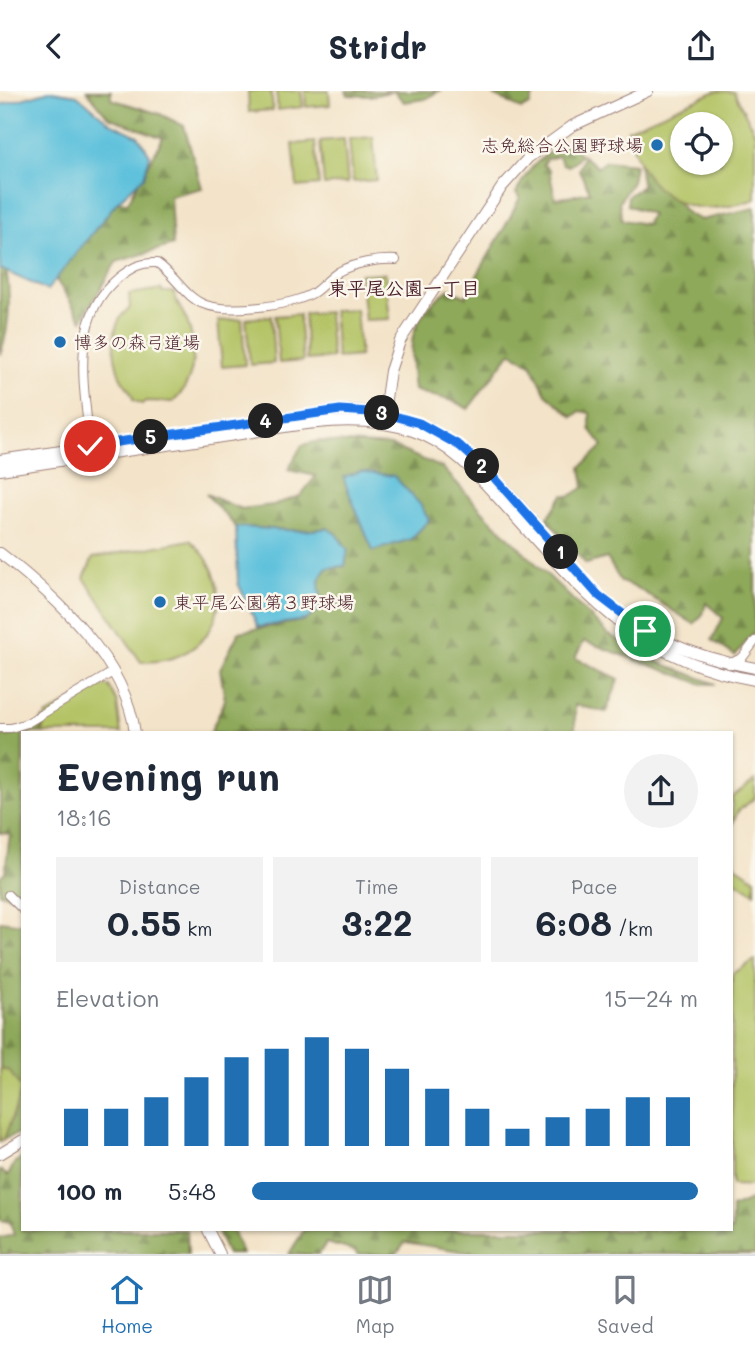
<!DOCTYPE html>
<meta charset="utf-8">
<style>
:root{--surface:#fff;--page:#f2f2f3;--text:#1f2937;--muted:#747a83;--line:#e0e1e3;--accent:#1f6fb2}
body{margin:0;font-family:Mali,"Klee One",sans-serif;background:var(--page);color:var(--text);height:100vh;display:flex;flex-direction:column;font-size:26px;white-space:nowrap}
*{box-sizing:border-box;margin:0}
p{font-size:23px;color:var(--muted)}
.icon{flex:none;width:38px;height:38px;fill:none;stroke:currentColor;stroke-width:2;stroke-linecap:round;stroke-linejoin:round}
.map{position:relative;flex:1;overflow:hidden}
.sheet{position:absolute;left:21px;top:640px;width:712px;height:500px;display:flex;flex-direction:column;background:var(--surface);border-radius:0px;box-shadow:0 2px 5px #0004}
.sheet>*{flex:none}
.fabs{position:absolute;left:670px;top:21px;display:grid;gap:14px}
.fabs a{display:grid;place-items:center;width:63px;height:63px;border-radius:50%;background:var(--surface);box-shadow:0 2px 5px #0004;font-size:35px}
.pin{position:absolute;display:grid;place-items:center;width:60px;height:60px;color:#fff;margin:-30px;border:4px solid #fff;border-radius:50%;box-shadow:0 2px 7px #0007}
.km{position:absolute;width:35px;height:35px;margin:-18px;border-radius:50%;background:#222;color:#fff;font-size:19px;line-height:35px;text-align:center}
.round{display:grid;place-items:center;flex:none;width:74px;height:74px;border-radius:37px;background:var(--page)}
.head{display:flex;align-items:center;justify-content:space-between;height:119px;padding:0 35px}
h1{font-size:38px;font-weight:800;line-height:52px}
.stats{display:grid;grid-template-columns:repeat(3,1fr);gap:10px;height:119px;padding:7px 35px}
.stats div{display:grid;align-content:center;border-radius:0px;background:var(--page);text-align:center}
.stats b{font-size:35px;font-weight:800}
.stats small{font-size:19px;font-weight:400}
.stats p{font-size:19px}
.chart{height:196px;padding:14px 35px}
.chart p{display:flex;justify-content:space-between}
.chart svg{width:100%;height:126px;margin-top:7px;stroke:var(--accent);stroke-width:6}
ul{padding:0 35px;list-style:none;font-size:23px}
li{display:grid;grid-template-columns:112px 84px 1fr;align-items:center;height:52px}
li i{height:18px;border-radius:9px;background:var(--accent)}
header{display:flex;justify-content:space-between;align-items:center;height:91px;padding:0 35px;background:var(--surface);font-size:32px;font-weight:800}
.dock{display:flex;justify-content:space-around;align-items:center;height:98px;border-top:2px solid var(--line);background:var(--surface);font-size:19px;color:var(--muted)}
.dock a{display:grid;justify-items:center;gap:4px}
.dock .on{color:var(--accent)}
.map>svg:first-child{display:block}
.forest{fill:url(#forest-firs);stroke:#6c6442;stroke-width:2}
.park{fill:#b3c365;stroke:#7e7148;stroke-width:2;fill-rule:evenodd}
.water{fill:#5ec1dc;stroke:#547084;stroke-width:2}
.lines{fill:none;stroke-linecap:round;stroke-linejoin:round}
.minor-casing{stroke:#9e817a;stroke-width:10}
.tertiary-casing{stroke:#9e817a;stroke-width:12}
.minor{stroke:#fff;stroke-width:8}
.tertiary{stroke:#fff;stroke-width:10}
.route-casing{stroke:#fff;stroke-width:14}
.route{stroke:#1a73e8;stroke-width:9}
.poi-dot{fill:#1f6fb2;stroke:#fbf7ec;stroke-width:2.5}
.labels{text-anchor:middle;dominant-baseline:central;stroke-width:5;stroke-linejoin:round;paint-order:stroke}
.poi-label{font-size:18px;fill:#4a1f2b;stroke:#fbf7ec;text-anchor:start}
.neighbourhood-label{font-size:19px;font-weight:bold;fill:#4a1f2b;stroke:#fbf7ec}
</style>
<header><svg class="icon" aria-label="back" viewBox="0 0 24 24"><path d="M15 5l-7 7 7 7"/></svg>Stridr<svg class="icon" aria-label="share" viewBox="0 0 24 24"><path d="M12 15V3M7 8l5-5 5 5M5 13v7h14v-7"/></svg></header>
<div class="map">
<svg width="755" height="1163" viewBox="0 0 755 1163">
<defs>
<pattern id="forest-firs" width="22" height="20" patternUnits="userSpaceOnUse" patternTransform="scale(1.75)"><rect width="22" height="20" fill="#8ea95a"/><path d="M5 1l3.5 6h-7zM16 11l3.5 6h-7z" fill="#76894b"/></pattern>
</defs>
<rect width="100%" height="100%" fill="#fbf7ec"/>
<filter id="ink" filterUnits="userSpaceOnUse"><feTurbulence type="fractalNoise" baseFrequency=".0143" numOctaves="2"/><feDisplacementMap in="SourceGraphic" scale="14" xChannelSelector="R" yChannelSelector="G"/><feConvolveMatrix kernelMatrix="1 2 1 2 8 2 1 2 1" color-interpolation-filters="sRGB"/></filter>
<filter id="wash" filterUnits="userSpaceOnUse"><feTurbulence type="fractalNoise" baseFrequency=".00686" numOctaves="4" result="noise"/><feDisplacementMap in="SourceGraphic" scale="28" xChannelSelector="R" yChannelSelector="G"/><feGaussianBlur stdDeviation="1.57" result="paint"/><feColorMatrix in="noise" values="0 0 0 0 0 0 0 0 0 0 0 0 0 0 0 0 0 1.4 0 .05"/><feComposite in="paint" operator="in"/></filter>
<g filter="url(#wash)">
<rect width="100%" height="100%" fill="#f3e3c8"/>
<path class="forest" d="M87 0H111V8L160 23 184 35 202 97 170 105 173 154 116 171 82 229 57 190 56 143 86 109 128 111 163 47 108 26Z
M346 0H439L425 8 404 11 394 0 372 5 348 4Z
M493 0H535L530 14 521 18 495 5Z
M568 51 581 64 569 75 562 73 559 65 547 68 543 74 549 78 555 108 590 101 579 79 583 65 597 76 606 70 635 73 632 91 619 111 622 129 645 133 652 123 627 114 628 105 642 95 639 70 688 123 701 129 755 117V540L735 565 712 549 723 527 706 512 703 523 694 533 637 497 621 491 607 467 586 473 547 428 563 404 570 405 584 396 581 376 603 355 590 338V322L580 320 573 326 546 303 532 274 511 261 468 318C453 307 434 307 414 299 409 251 407 228 449 198L466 206C482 172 504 142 520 106L516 102C528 77 542 63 568 51Z
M0 161C13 192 11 232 0 264Z
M319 350 391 355 443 377 488 426 609 544 660 572 716 593H702L584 550 575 567 619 588 606 621 575 614V642H215L211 640 225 609 220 578 239 541 306 529 319 489 343 451 327 437C300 443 265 436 236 436L206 403 241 418 273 414 300 405 316 385 288 379 302 354Z
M43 627 41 642H23V809L0 802V786L5 781 10 743 0 742V644L9 645 38 636Z
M0 830 23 833V1041L4 1048 22 998 0 978Z
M23 1067V1139H187L188 1163H0V1147L14 1144 10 1131 0 1129V1079L8 1085 15 1071Z
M755 1107V1163H478L405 1151 396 1163H357L356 1160 326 1152 319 1163H289L304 1139H732V1117Z
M216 1139H232L242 1163H227Z"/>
<path class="park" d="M248 0H271L273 19 249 21Z
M276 0H301L303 16 278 19Z
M305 0H329L330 14 306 16Z
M716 0 734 1 755 42V108C688 132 644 107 628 38ZM682 33H721V72H682Z
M373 46 377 89 353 91 349 48Z
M344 48 348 92 324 94 320 50Z
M315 51 319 94 297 96 293 53Z
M385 182 390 228 365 229 360 183Z
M161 198 162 201H174C176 215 182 217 187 230 198 258 195 291 173 311L146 310 142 313 133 309C133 300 124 294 120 285 112 263 109 231 130 217L129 203Z
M356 218 360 265 337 267 333 220Z
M328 221 332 267 307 269 304 223Z
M299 223 303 270 279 272 275 225Z
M271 225 274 272 250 274 246 228Z
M242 228 245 274 222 276 218 230Z
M190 449C246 499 215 574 141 571L84 487 93 467Z
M97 595H109L117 611 121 642H42L46 625Z
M755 689V707L738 720 732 734V707Z
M732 763 736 775 755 788V802L732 788Z
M755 869V1095L732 1094V883Z
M0 978 9 980 22 998 4 1048 0 1051Z"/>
<path class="water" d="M50 0 77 4 110 32 138 45 150 64 144 86 118 110 47 199 0 178V14Z
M361 380 394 385 420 413 429 429 411 448 373 460 345 392 344 386Z
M236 436C265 436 300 443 327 437L336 443 348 459 345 475 326 477 319 489 321 517 306 529 258 536 238 492Z"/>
</g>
<g filter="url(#ink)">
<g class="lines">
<g class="minor-casing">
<path id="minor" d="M90 355C85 299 68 228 118 187 131 177 140 171 157 172 174 183 186 208 206 214 231 222 291 215 313 202 322 196 329 187 338 181 354 172 378 168 396 169
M729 573 743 566 755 550
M0 637H11L27 632 113 581
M8 804 23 819"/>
</g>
<g class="tertiary-casing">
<path id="tertiary" d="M383 328 390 280 400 250 502 96 528 67 572 35 648 0
M0 369 340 319C355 320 372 319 387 323 484 345 532 439 598 504 640 545 698 567 755 577
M0 379C70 368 139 358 209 348 275 339 347 318 413 340 452 353 479 386 506 416 584 502 633 568 755 589
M0 462C55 505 126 569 135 642
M0 1063 23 1049
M208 1139 220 1163"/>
</g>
<use href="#minor" class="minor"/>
<use href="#tertiary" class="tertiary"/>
</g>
</g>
<g class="lines" filter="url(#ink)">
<g class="route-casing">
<path id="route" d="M90 355 340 319 384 322 419 332 460 355 491 383 598 504 645 540"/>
</g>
<use href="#route" class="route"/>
</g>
<g class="poi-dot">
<circle cx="657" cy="54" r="7"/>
<circle cx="60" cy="251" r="7"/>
<circle cx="160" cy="511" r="7"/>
</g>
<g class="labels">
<g class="poi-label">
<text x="643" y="54" text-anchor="end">志免総合公園野球場</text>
<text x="74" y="251">博多の森弓道場</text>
<text x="174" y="511">東平尾公園第３野球場</text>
</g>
<g class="neighbourhood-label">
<text x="404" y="196">東平尾公園一丁目</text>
</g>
</g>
</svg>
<div class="fabs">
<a><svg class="icon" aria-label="locate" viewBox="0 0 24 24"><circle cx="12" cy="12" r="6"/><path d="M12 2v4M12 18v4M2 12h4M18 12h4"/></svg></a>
</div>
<div class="pin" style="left:645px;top:540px;background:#1e9e55"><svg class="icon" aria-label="arrive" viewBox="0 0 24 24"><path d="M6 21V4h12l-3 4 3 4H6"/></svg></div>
<div class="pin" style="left:90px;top:355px;background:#d93025"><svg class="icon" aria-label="check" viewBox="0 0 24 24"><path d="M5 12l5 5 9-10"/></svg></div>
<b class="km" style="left:561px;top:461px">1</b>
<b class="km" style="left:482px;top:375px">2</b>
<b class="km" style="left:382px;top:322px">3</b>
<b class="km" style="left:266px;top:330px">4</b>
<b class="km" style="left:151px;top:346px">5</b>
<section class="sheet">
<div class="head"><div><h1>Evening run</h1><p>18:16</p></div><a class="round"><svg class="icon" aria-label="share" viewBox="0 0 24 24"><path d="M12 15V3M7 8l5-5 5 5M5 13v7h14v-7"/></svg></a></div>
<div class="stats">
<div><p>Distance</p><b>0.55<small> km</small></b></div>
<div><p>Time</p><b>3:22</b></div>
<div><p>Pace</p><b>6:08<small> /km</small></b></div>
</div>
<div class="chart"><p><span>Elevation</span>15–24 m</p>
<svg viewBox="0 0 160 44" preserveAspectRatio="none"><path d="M5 44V31M15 44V31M25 44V27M35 44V20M45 44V13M55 44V10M65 44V6M75 44V10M85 44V17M95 44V24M105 44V31M115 44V38M125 44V34M135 44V31M145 44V27M155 44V27"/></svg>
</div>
<ul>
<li><b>100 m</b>5:48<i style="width:100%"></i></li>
</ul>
</section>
</div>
<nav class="dock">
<a class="on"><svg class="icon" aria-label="home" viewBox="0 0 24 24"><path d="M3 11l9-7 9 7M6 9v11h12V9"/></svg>Home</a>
<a><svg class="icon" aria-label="map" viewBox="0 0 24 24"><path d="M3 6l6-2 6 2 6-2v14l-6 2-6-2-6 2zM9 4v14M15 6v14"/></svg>Map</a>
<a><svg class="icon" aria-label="saved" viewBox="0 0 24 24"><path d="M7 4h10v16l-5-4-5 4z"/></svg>Saved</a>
</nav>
